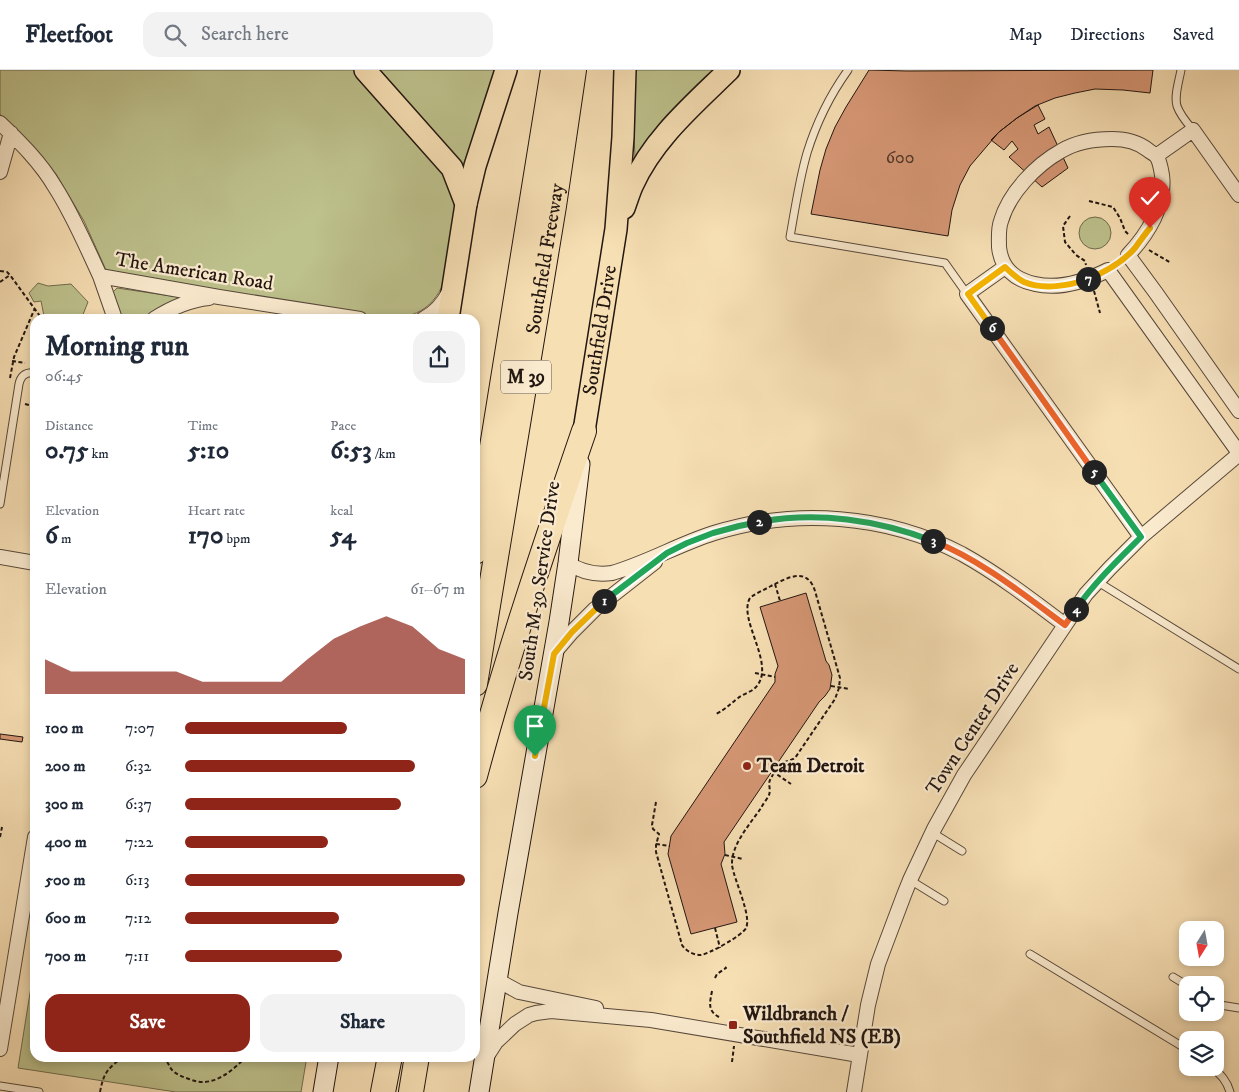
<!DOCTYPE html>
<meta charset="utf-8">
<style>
:root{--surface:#fff;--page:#f2f2f3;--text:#1f2937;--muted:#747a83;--line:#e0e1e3;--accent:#8f2418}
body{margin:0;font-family:"IM FELL DW Pica",serif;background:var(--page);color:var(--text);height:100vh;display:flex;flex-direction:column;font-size:19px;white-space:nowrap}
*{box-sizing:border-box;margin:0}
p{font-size:16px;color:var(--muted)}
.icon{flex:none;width:28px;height:28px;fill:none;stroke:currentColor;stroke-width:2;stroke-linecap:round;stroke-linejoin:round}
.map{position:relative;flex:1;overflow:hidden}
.details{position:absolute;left:30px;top:244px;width:450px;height:748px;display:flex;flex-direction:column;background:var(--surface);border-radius:15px;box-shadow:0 2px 8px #0003}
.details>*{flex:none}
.needle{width:32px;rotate:191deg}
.controls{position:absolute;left:1179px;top:851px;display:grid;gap:10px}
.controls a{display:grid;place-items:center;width:45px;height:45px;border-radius:10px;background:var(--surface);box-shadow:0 2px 8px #0003;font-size:25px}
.pin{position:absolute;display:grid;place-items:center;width:42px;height:42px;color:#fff;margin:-51px -21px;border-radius:50% 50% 50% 0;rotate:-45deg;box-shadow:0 0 5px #0007}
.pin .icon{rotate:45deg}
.km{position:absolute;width:25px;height:25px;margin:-12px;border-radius:50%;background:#222;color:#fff;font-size:14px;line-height:25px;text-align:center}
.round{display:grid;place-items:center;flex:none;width:52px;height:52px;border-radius:15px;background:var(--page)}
.summary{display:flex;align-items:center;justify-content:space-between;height:85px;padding:0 15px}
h1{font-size:28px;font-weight:700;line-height:38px}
.metrics{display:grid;grid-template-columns:repeat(3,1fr);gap:8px;height:85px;padding:5px 15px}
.metrics div{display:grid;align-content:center}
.metrics b{font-size:25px;font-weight:700}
.metrics small{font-size:14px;font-weight:400}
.metrics p{font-size:14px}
.chart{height:140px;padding:10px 15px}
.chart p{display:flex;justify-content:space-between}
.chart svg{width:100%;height:90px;margin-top:5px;fill:var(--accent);opacity:.7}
.cta{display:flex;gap:10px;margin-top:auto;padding:10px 15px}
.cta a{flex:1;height:58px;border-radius:15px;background:var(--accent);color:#fff;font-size:20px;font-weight:700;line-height:58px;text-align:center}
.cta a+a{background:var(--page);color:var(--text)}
ul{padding:0 15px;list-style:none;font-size:16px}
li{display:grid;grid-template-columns:80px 60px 1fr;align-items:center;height:38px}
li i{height:12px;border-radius:6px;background:var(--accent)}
header{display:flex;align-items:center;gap:30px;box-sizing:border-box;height:70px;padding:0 25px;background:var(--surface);border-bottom:1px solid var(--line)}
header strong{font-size:24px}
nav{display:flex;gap:28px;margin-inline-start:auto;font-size:18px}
.search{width:350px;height:45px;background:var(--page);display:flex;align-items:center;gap:12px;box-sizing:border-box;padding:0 18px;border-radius:15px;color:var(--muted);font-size:19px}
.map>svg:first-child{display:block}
.green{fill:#bdc18c;stroke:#706c4e}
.building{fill:#d69775;stroke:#221611}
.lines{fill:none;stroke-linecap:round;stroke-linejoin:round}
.lane-casing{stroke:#57483a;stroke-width:9}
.street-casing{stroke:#57483a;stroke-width:16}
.secondary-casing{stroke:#221611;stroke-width:21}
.primary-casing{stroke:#221611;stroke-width:24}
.highway-casing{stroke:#221611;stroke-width:26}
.path{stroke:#221611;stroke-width:2;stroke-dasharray:4 2.5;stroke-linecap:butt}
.lane{stroke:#faeace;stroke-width:7}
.street{stroke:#faeace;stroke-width:14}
.secondary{stroke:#faeace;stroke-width:19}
.primary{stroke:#f7dfb4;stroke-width:21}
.highway{stroke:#f7dfb4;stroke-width:24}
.split-1-casing{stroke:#fff;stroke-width:10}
.split-2-casing{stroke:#fff;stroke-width:10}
.split-3-casing{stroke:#fff;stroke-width:10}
.split-4-casing{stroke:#fff;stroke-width:10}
.split-5-casing{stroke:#fff;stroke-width:10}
.split-6-casing{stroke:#fff;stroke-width:10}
.split-7-casing{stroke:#fff;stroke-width:10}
.split-8-casing{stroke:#fff;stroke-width:10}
.split-1{stroke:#f5b400;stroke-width:6}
.split-2{stroke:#22a559;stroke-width:6}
.split-3{stroke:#22a559;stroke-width:6}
.split-4{stroke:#f0652b;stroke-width:6}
.split-5{stroke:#22a559;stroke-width:6}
.split-6{stroke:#f0652b;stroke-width:6}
.split-7{stroke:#f5b400;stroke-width:6}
.split-8{stroke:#f5b400;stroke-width:6}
.poi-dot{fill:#8f2418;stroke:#faeace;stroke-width:2}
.labels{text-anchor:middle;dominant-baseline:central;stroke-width:4.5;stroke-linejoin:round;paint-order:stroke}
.number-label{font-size:18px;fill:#4f362a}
.shield{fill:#faeace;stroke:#63564a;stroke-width:1}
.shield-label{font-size:19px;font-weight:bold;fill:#221611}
.street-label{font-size:20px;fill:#221611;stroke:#faeace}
.poi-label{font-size:20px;font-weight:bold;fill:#221611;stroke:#faeace;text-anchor:start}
</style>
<header>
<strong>Fleetfoot</strong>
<div class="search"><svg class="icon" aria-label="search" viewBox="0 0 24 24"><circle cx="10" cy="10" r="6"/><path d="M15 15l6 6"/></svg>Search here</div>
<nav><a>Map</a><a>Directions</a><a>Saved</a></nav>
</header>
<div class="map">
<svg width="1239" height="1022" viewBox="0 0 1239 1022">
<rect width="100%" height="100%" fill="#f7dfb4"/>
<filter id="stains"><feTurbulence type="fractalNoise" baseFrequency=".004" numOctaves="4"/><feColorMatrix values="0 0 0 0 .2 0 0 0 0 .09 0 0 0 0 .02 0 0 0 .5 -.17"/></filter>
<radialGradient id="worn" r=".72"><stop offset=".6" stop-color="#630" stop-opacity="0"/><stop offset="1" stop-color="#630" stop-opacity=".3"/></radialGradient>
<path class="green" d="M0 0H354L445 101 458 132 445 209C435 236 418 248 388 248L114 203 106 200 84 151 56 104 24 67 0 44Z
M372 0H497L466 98 462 99Z
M631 0H723L635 88Z
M1079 163a16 16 0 1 1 32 0a16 16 0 1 1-32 0Z
M38 213 48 216 71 214 88 232 82 247 83 249H46L44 246 41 231 34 232 29 223Z
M117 218 178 227V233L148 249H120L112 223Z
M35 892V986H307L301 1022H176L18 998Z"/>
<path class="building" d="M869 0 907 1 1153 0 1150 23 1123 20 1095 19 1075 23 1055 28 1035 36 1017 48 999 62 970 96 960 115 952 140 948 166 811 144 820 100 826 79 835 57 846 37Z
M1038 35 1045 49 1034 55 1038 64 1049 57 1068 98 1042 117 1009 87 1018 79 1012 71 1004 80 991 70 999 62 1017 48Z
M806 523 826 591 829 595 832 605 830 619 825 626 819 632 724 772 725 784 721 794 737 852 691 864 668 784 671 766 775 612V604L778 596 760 537Z
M0 664 23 667 22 672 0 669Z"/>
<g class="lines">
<g class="lane-casing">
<path id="lane" d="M848 0C830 25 816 54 807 83 799 111 795 139 790 167L945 193 967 224
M1181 0C1179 11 1174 26 1177 36 1180 45 1187 53 1193 60
M0 434 19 314C21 305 26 302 35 303
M1098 512 1239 599
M933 763 962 781
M910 810 944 831
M1030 884 1188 980
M1173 907 1188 916
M1215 932 1220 935 1239 938
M1213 998C1221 1005 1227 1011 1230 1022
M0 1016 39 1022"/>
</g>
<g class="street-casing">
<path id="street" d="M0 53C20 72 41 93 55 117 73 145 86 176 100 206L219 227 360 249
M1156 86 1193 60 1239 125
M0 102 11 63
M1005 197 967 224 1141 467
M100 206 115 249
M154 249C171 238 189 230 209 228
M423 249C435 243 443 234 449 222
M1239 341 1156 223 1128 185C1148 164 1166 135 1162 105 1161 99 1160 92 1157 87 1155 84 1150 82 1148 80 1138 72 1125 69 1112 69 1095 69 1076 72 1061 81 1036 95 1009 123 1001 151 998 159 999 168 999 177 1001 198 1015 210 1035 214 1060 220 1086 211 1108 200L1239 383
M0 487 35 493
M568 493C581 502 597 505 612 503 647 493 679 474 714 463 795 438 886 444 962 484 998 504 1032 530 1065 555
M554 583 572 562 595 539 655 492
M497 910 519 922 596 938
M0 979 35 767
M487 986 496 972 515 954 529 945 536 943 551 941 651 950 859 985
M854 1022 868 935 878 894 904 825 910 810 934 759 964 705 1086 524 1110 498 1141 467 1239 384"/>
</g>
<g class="secondary-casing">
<path id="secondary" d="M323 1022 329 986
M479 1022 508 843 559 552 568 493 580 394"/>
</g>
<g class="primary-casing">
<g id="primary">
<path d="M365 0 452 98 466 134"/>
<path d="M624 138C627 130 629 123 632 116 653 69 693 35 729 0"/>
<path d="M448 249 466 134 475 96 506 0"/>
<path id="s1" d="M584 361 616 159 623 67 625 0"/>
</g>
</g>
<g class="highway-casing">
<g id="highway">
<path d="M475 482 553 0"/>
<path id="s2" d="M475 614 554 136 574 0"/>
<path d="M475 706C506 589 545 475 584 361"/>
<path d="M383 1022 390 986"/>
<path d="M411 1022 417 986"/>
</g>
</g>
<path class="path" d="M1089 131 1113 137 1120 148 1125 161 1129 165
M1070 146 1063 156 1065 172 1076 185 1085 191 1086 195
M1149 180 1171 193
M0 201 7 202 10 205 42 249
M0 212 10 205
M1094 221 1100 243
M12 291 25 293
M10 308 14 287 35 238
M25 334 33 336 35 335
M775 514 780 531
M755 603 775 607
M831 616 850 619
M772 701 791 714
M656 732 652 755 653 759 659 764 656 775V782L682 875C686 881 693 885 701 885 709 884 743 865 746 858 752 846 734 810 732 795 731 775 750 754 761 738 763 734 767 729 769 725 771 720 768 714 770 710 772 706 777 697 781 694 785 691 790 691 795 688L835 629 839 618 840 608 815 521C807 496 787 508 771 516 764 520 756 523 750 528 737 550 778 596 755 618 751 622 743 624 738 628 730 634 726 639 716 644
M0 767 2 757
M656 774 670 776
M725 785 743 789
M715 858 720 878
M715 908 717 904 726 898 725 897
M712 921C710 932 707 941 719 947
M164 986C167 991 169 996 172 1000 177 1005 183 1007 189 1009 212 1019 231 1002 247 986
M732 992 734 976
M100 1022C104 1001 108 999 124 986"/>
<use href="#lane" class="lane"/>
<use href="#street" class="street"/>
<use href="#secondary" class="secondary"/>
<use href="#primary" class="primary"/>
<use href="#highway" class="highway"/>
</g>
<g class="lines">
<g class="split-1-casing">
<path id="split-1" d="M535 686 554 584 572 562 604 531"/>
</g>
<g class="split-2-casing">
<path id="split-2" d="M604 531 667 483 687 473 713 463 739 456 759 452"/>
</g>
<g class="split-3-casing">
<path id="split-3" d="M759 452C817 441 878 450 933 471"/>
</g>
<g class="split-4-casing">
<path id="split-4" d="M933 471C981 490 1023 524 1065 555L1076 539"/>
</g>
<g class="split-5-casing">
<path id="split-5" d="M1076 539C1095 512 1118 490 1141 467L1094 402"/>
</g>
<g class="split-6-casing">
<path id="split-6" d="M992 258 1094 402"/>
</g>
<g class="split-7-casing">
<path id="split-7" d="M992 258 968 224 1005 197C1011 203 1016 208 1024 212 1043 220 1069 216 1088 209"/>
</g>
<g class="split-8-casing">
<path id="split-8" d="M1088 209C1105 202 1123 192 1135 178 1140 171 1145 164 1150 158"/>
</g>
<use href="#split-1" class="split-1"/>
<use href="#split-2" class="split-2"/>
<use href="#split-3" class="split-3"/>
<use href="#split-4" class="split-4"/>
<use href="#split-5" class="split-5"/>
<use href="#split-6" class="split-6"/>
<use href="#split-7" class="split-7"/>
<use href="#split-8" class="split-8"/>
</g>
<g class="poi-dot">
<circle cx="747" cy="696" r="5"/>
<rect x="728" y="950" width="10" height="10" rx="2.5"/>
</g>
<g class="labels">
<g class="number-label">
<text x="900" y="88">600</text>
</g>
<rect class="shield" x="501" y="290.5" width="50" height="33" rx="4"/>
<g class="shield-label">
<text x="526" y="307">M 39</text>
</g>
<g class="street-label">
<text stroke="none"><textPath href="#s2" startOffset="431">Southfield Freeway</textPath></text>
<text transform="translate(194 202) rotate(9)">The American Road</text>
<text stroke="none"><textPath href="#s1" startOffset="102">Southfield Drive</textPath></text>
<text transform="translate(540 511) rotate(-82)">South M 39 Service Drive</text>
<text transform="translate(973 659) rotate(-57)">Town Center Drive</text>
</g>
<g class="poi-label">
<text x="757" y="696">Team Detroit</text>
<text x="743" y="944">Wildbranch /<tspan x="743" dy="23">Southfield NS (EB)</tspan></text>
</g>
</g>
<rect width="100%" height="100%" filter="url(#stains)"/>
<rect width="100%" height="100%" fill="url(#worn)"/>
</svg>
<div class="controls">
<a><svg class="needle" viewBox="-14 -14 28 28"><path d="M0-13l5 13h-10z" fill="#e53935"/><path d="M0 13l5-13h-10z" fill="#747a83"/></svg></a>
<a><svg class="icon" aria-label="locate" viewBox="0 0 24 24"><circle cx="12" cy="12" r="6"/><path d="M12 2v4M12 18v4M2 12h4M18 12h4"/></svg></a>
<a><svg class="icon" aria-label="layers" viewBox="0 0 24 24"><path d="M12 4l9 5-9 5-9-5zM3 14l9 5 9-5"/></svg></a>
</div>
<div class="pin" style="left:535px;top:686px;background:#1e9e55"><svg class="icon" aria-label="arrive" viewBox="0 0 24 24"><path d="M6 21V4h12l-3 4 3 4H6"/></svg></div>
<div class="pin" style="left:1150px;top:158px;background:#d93025"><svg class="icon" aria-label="check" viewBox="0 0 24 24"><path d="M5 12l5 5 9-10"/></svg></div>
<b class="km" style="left:604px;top:531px">1</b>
<b class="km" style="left:759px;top:452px">2</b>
<b class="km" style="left:933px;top:471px">3</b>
<b class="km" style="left:1076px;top:539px">4</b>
<b class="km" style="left:1094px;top:402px">5</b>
<b class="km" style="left:992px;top:258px">6</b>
<b class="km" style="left:1088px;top:209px">7</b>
<section class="details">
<div class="summary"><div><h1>Morning run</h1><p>06:45</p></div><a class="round"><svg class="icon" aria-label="share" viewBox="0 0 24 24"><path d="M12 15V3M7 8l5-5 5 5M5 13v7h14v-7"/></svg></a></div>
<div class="metrics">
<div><p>Distance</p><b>0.75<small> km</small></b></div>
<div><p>Time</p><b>5:10</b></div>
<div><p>Pace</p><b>6:53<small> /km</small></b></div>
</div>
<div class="metrics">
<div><p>Elevation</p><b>6<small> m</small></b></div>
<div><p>Heart rate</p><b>170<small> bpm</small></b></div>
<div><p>kcal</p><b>54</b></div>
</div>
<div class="chart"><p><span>Elevation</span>61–67 m</p>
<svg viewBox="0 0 160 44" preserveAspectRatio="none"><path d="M0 44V27L10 33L20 33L30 33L40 33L50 33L60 38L70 38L80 38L90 38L100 27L110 17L120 11L130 6L140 11L150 22L160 27V44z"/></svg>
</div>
<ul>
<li><b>100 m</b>7:07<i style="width:58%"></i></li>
<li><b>200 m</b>6:32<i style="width:82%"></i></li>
<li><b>300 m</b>6:37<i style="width:77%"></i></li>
<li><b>400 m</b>7:22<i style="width:51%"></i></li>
<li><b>500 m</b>6:13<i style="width:100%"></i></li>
<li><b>600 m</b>7:12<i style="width:55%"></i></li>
<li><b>700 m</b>7:11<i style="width:56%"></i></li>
</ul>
<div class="cta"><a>Save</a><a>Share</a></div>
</section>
</div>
